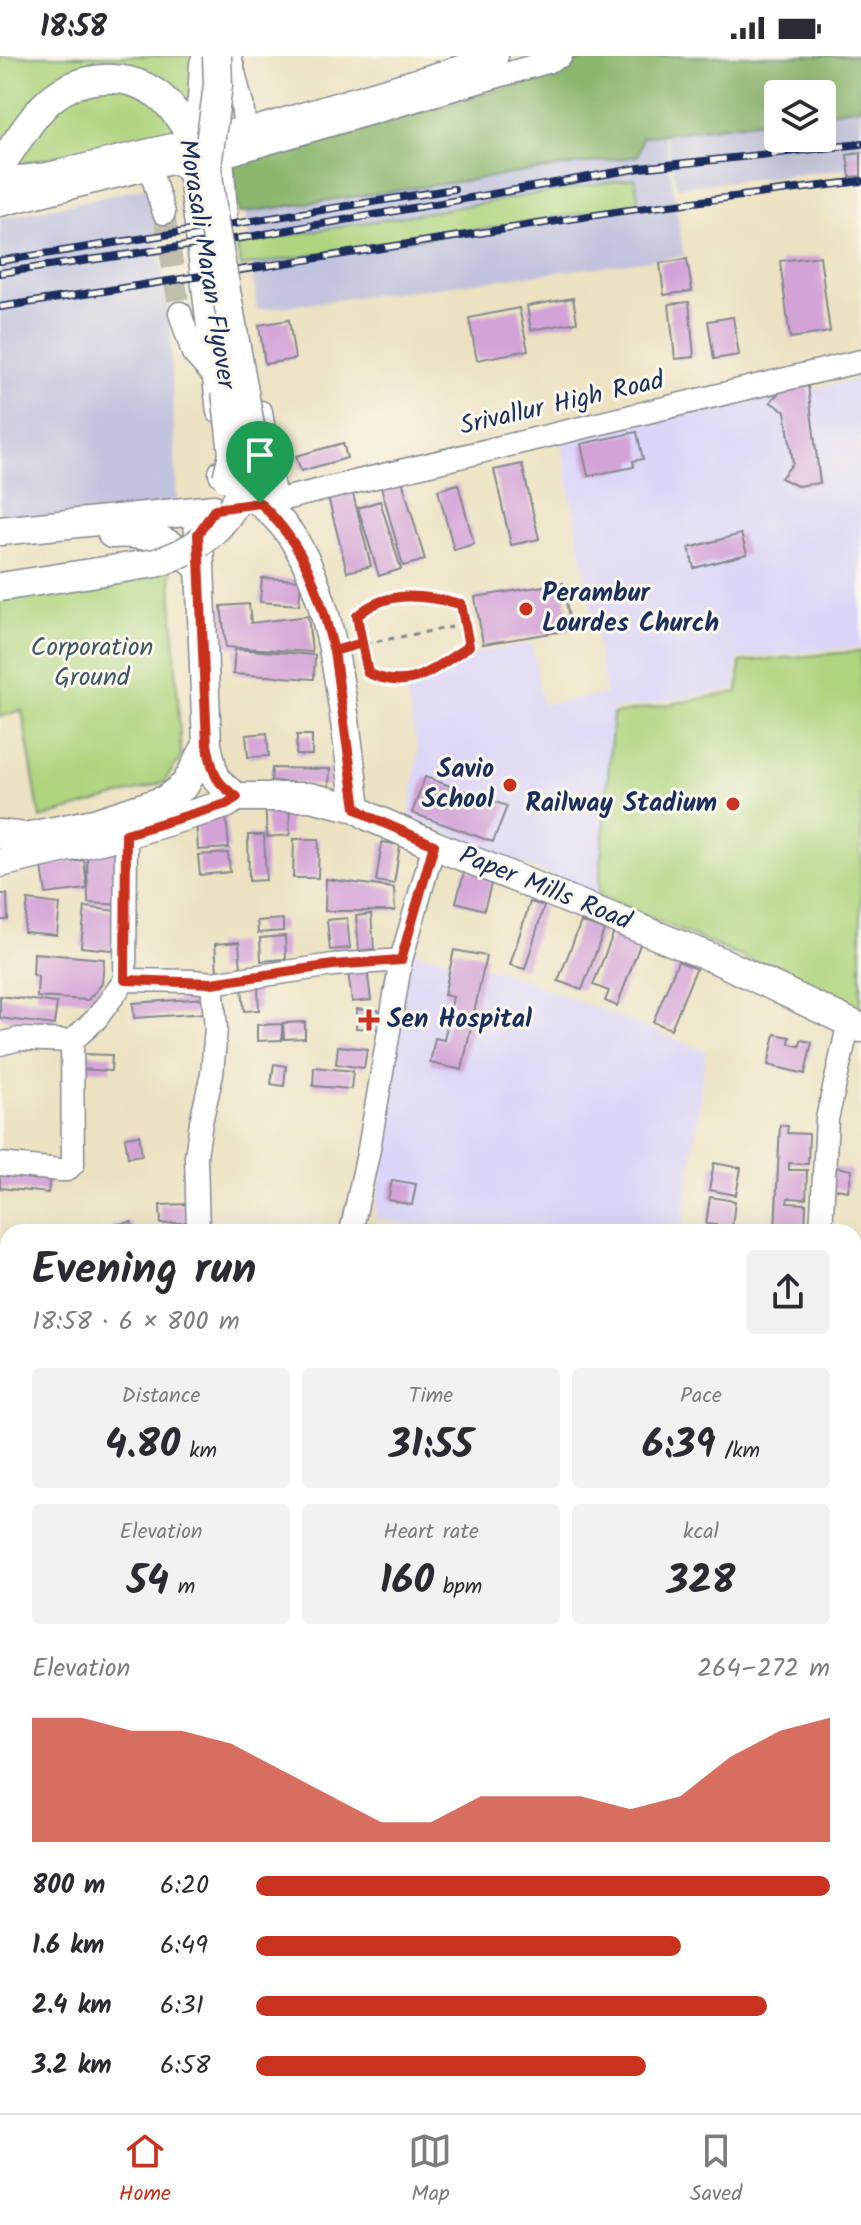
<!DOCTYPE html>
<meta charset="utf-8">
<style>
:root{--surface:#fff;--page:#f2f2f3;--text:#2b2b33;--muted:#7c7c81;--line:#e1e1e2;--accent:#c8321e}
body{margin:0;font-family:Kalam,sans-serif;background:var(--page);color:var(--text);height:100vh;display:flex;flex-direction:column;font-size:30px;white-space:nowrap}
*{box-sizing:border-box;margin:0}
p{font-size:26px;color:var(--muted)}
.icon{flex:none;width:44px;height:44px;fill:none;stroke:currentColor;stroke-width:2;stroke-linecap:round;stroke-linejoin:round}
.map{position:relative;flex:1;overflow:hidden}
.drawer{position:absolute;left:0px;top:1168px;width:862px;height:890px;display:flex;flex-direction:column;background:var(--surface);border-radius:24px 24px 0 0;box-shadow:0 8px 32px #0002}
.drawer>*{flex:none}
.buttons{position:absolute;left:764px;top:24px;display:grid;gap:16px}
.buttons a{display:grid;place-items:center;width:72px;height:72px;border-radius:8px;background:var(--surface);box-shadow:0 8px 32px #0002;font-size:40px}
.pin{position:absolute;display:grid;place-items:center;width:68px;height:68px;color:#fff;margin:-82px -34px;border-radius:50% 50% 50% 0;rotate:-45deg;box-shadow:0 0 8px #0007}
.pin .icon{rotate:45deg}
.round{display:grid;place-items:center;flex:none;width:84px;height:84px;border-radius:8px;background:var(--page)}
.summary{display:flex;align-items:center;justify-content:space-between;height:136px;padding:0 32px}
h1{font-size:44px;font-weight:700;line-height:60px}
.figures{display:grid;grid-template-columns:repeat(3,1fr);gap:12px;height:136px;padding:8px 32px}
.figures div{display:grid;align-content:center;border-radius:8px;background:var(--page);text-align:center}
.figures b{font-size:40px;font-weight:700}
.figures small{font-size:22px;font-weight:400}
.figures p{font-size:22px}
.chart{height:224px;padding:16px 32px}
.chart p{display:flex;justify-content:space-between}
.chart svg{width:100%;height:144px;margin-top:8px;fill:var(--accent);opacity:.7}
ul{padding:0 32px;list-style:none;font-size:26px}
li{display:grid;grid-template-columns:128px 96px 1fr;align-items:center;height:60px}
li i{height:20px;border-radius:10px;background:var(--accent)}
.status{display:flex;justify-content:space-between;align-items:center;height:56px;padding:0 40px;background:var(--surface);direction:ltr}
.status svg{height:22px;fill:currentColor}
.dock{display:flex;justify-content:space-around;align-items:center;height:112px;border-top:2px solid var(--line);background:var(--surface);font-size:22px;color:var(--muted)}
.dock a{display:grid;justify-items:center;gap:4px}
.dock .current{color:var(--accent)}
.map>svg:first-child{display:block}
.built{fill:#dbd6f7}
.industrial{fill:#c1c2dd}
.green{fill:#afd47e;stroke:#65826e;stroke-width:2}
.forest{fill:#8bb66d;stroke:#537266;stroke-width:2}
.building{fill:#d3a3d7}
.lines{fill:none;stroke-linecap:round;stroke-linejoin:round}
.minor-tunnel{stroke:#c2bead;stroke-width:22;stroke-dasharray:22 11;stroke-linecap:butt}
.minor-casing{stroke:#848890;stroke-width:25}
.major-casing{stroke:#848890;stroke-width:31}
.path{stroke:#848890;stroke-width:3;stroke-dasharray:6 6;stroke-linecap:butt}
.minor{stroke:#fff;stroke-width:22}
.major{stroke:#fff;stroke-width:28}
.rail-casing{stroke:#1b2f5e;stroke-width:8}
.rail{stroke:#fbf7ec;stroke-width:5;stroke-dasharray:15;stroke-linecap:butt}
.major-bridge-casing{stroke:#848890;stroke-width:31;stroke-linecap:butt}
.major-bridge{stroke:#fff;stroke-width:28}
.route-casing{stroke:#fff;stroke-width:16}
.route{stroke:#c8321e;stroke-width:10}
.poi-dot{fill:#c8321e;stroke:#fbf7ec;stroke-width:3}
.labels{text-anchor:middle;dominant-baseline:central;stroke-width:6;stroke-linejoin:round;paint-order:stroke}
.street-label{font-size:26px;fill:#1b2f5e;stroke:#fbf7ec}
.poi-label{font-size:26px;font-weight:bold;fill:#1b2f5e;stroke:#fbf7ec;text-anchor:start}
.park-label{font-size:26px;fill:#405866;stroke:#fbf7ec}
</style>
<div class="status"><b>18:58</b><svg viewBox="0 0 49 12"><path d="M0 12V9h3v3zM5 12V6h3v6zM10 12V3h3v9zM15 12V0h3v12zM26 1h20v11H26zM47 4h2v5h-2z"/></svg></div>
<div class="map">
<svg width="861" height="2057" viewBox="0 0 861 2057">
<rect width="100%" height="100%" fill="#fbf7ec"/>
<filter id="ink" filterUnits="userSpaceOnUse"><feTurbulence type="fractalNoise" baseFrequency=".0125" numOctaves="2"/><feDisplacementMap in="SourceGraphic" scale="16" xChannelSelector="R" yChannelSelector="G"/><feConvolveMatrix kernelMatrix="1 2 1 2 8 2 1 2 1" color-interpolation-filters="sRGB"/></filter>
<filter id="wash" filterUnits="userSpaceOnUse"><feTurbulence type="fractalNoise" baseFrequency=".006" numOctaves="4" result="noise"/><feDisplacementMap in="SourceGraphic" scale="32" xChannelSelector="R" yChannelSelector="G"/><feGaussianBlur stdDeviation="1.8" result="paint"/><feColorMatrix in="noise" values="0 0 0 0 0 0 0 0 0 0 0 0 0 0 0 0 0 1.4 0 .05"/><feComposite in="paint" operator="in"/></filter>
<g filter="url(#wash)">
<rect width="100%" height="100%" fill="#ece2c1"/>
<path class="built" d="M861 323V591L737 602 735 633 613 654 598 839 409 761 418 696 405 634 442 617 476 597 532 588 542 649 606 638 561 384Z
M410 895 502 915 706 995 683 1176H442L375 1162Z"/>
<path class="industrial" d="M658 43 684 200 257 254 240 104Z
M861 44V111L677 131 663 65 778 53V82H822V48Z
M149 131 170 267 177 452 0 463V163Z"/>
<path class="green" d="M0 0H192L196 11 187 72 15 109 0 106Z
M635 122 639 149 241 210 236 188Z
M170 506 181 701 163 727 40 762 22 654 0 661V542Z
M861 595V952L598 839 613 658 738 636 740 606Z"/>
<path class="forest" d="M587 0H861V51L822 57V38H778V63L642 81 638 100 239 157 230 104 337 81 556 17Z"/>
<g id="blocks">
<path class="building" d="M861 97V120L850 121 847 99Z
M820 200 830 276 790 282 780 205Z
M687 203 692 235 664 239 660 207Z
M573 242 577 266 531 274 527 250Z
M689 246 694 301 675 303 669 248Z
M519 252 528 294 477 304 469 262Z
M733 261 739 299 714 303 708 265Z
M289 264 295 303 265 308 259 269Z
M808 330 820 427 797 430 781 422 793 407 785 355 770 346 781 334Z
M637 376 643 403 633 405 634 411 588 420 581 388Z
M343 387 347 402 301 415 296 400Z
M522 408 539 483 511 489 494 414Z
M401 421 425 504 403 510 380 427Z
M458 428 474 488 454 494 438 434Z
M352 434 371 510 347 516 328 441Z
M380 445 401 513 379 520 358 452Z
M741 478 747 498 694 512 689 492Z
M262 522 301 524 299 549 260 546Z
M563 527 571 574 483 588 475 541Z
M249 548 251 567 308 560 312 596 226 591 221 550Z
M235 593 315 599 314 623 233 618Z
M267 677 269 700 248 701 246 679Z
M297 679H312V699H296Z
M272 712 330 713 329 730 271 725Z
M425 721 507 750 493 786 412 757Z
M289 743 290 779 267 781 265 745Z
M226 759 229 792 198 794 196 761Z
M248 779H264L266 824 249 825Z
M294 783H319L318 822H293Z
M382 786 400 789 394 828 376 825Z
M120 796 122 849 88 847 87 797Z
M228 797 230 816 200 819 198 799Z
M84 804 87 833 46 838 42 810Z
M465 813 493 821 484 854 456 846Z
M326 823 394 832 395 855H325Z
M0 838H7L8 864H0Z
M28 844 60 848 57 879 24 876Z
M530 846 544 850 525 913 510 909Z
M85 851 124 856 121 895 81 891Z
M371 858 374 893 359 895 356 860Z
M347 862 350 892 330 894 327 864Z
M283 863V875L258 877 257 865Z
M581 866 604 874 582 934 558 925Z
M615 873 642 883 617 950 605 945 609 935 593 929Z
M285 880 286 903 261 905 260 882Z
M239 886 241 913 217 915 215 888Z
M454 894 486 900 462 1014 430 1007 435 982 444 984 453 941 444 939Z
M34 897 104 903 102 928 88 944 37 941 38 920 33 919Z
M678 905 696 913 671 973 653 966Z
M367 913 371 944 352 946 348 916Z
M258 930 259 954 244 955 242 931Z
M0 940 57 947 54 969 0 962Z
M206 942 207 957 134 962 133 947Z
M357 953 384 955 382 973 356 972Z
M305 966V982L284 983 283 967Z
M282 968V984L257 985V969Z
M775 978 790 981 789 988 800 990 801 984 812 986 805 1018 768 1009Z
M338 990 367 993 364 1012 336 1008Z
M80 998 112 999 111 1015 79 1013Z
M274 1008 286 1010 284 1030 271 1028Z
M314 1011 353 1015 351 1033 313 1030Z
M780 1069 788 1070 787 1077 809 1078 808 1108 789 1107V1114H807L806 1143 788 1142 787 1147 806 1148 805 1176 775 1175Z
M139 1079 142 1099 128 1101 125 1081Z
M714 1107 741 1112 736 1139 709 1134Z
M830 1110 852 1114 848 1135 826 1131Z
M0 1114 50 1119 48 1137 0 1132Z
M392 1124 416 1128 412 1149 388 1144Z
M710 1141 735 1145 732 1171 706 1168Z
M188 1148 190 1166 161 1168 160 1149Z
M132 1166 133 1176H113L112 1169Z
M854 1322H861V1343H854Z
M861 1345V1368H854V1346Z
M7 1420 8 1459H0V1421Z
M861 1461V1476L854 1478V1462Z
M8 1462V1481L0 1482V1463Z
M855 1502 861 1530V1558L854 1559Z
M8 1551V1569L0 1570V1552Z
M6 1584 8 1641 0 1642V1585Z
M861 1734V1754L854 1755V1735Z
M861 1759V1772H854V1760Z
M854 1778 859 1801H854Z
M861 1893V1907H854V1894Z
M861 1983V2010L857 2011 854 1984Z
M352 2050H395L396 2057H353Z
M462 2050H499V2057H462Z
M541 2050H562V2057H541Z
M631 2050H674V2057H631Z
M683 2050H704V2057H684Z
M836 2050H850L851 2057H837Z"/>
</g>
</g>
<g filter="url(#ink)">
<use href="#blocks" fill-opacity="0" stroke="#848890" stroke-width="2"/>
<g class="lines">
<path class="minor-tunnel" d="M164 157 180 257"/>
<g class="minor-casing">
<path id="minor" d="M230 0 242 48 245 75
M245 75 497 0
M223 100 547 6 561 0
M150 113 164 157
M0 149 175 106 184 112 190 120 218 356
M226 157 222 100 245 75
M180 257 193 297 213 319
M261 356 275 445 861 305
M125 924 193 925 212 927 333 909 401 904
M0 988 19 983 72 985 96 963 125 924 126 778
M0 1108 60 1114H67L73 1108 72 985
M198 1176 196 1100 201 1066 212 1018 216 972 212 927
M351 1176 369 1093 401 904 434 789
M821 1176 827 1063 849 966
M0 1229 8 1228
M0 1412H8
M854 1576 861 1574
M0 1663 8 1662
M0 1829 8 1828
M854 1965H861
M0 2031 8 2032
M618 2050 619 2057
M790 2050V2057
M212 2057 341 2050
M441 2057V2050"/>
</g>
<g class="major-casing">
<path id="major" d="M192 82 202 44 204 8
M0 110C14 91 27 67 44 50 72 20 123 13 157 38 172 49 183 67 192 82
M0 126 48 121 245 75
M223 417C244 432 266 449 283 469 336 531 345 672 356 752
M198 457 207 689C214 717 211 724 237 741
M0 475 214 453
M112 478C145 475 173 485 196 509
M0 778 25 781 94 767 165 744 185 729 207 689
M0 807 126 778 226 748 237 741H310L356 752 370 761 434 789 720 905 861 972
M0 1315 8 1388
M14 2050 15 2057"/>
</g>
<path class="path" d="M420 539 461 548 469 590C433 613 411 637 368 617L357 560C376 542 396 540 420 539Z
M353 590 452 571"/>
<use href="#minor" class="minor"/>
<use href="#major" class="major"/>
<g class="rail-casing">
<path id="rail" d="M0 205 454 133
M0 217 248 181 640 112 861 88
M0 251 622 155 861 125"/>
</g>
<use href="#rail" class="rail"/>
<g class="major-bridge-casing">
<path id="major-bridge" d="M226 336 233 398 227 422
M0 531 156 507C218 488 249 445 252 381L214 167 207 110 218 29 217 0"/>
</g>
<use href="#major-bridge" class="major-bridge"/>
</g>
</g>
<g class="lines" filter="url(#ink)">
<g class="route-casing">
<path id="route" d="M260 447 215 453 198 478 207 689C214 717 212 724 237 741L226 748 126 778 125 924 212 927 333 909 401 904 434 789 370 761 356 752 334 595 362 587 357 560C388 532 424 540 461 548L469 590C433 613 411 637 368 617L362 587 334 595C318 534 307 492 260 447"/>
</g>
<use href="#route" class="route"/>
</g>
<g class="poi-dot">
<circle cx="526" cy="553" r="8"/>
<circle cx="510" cy="729" r="8"/>
<circle cx="733" cy="748" r="8"/>
<path d="M365 952h8v8h8v8h-8v8h-8v-8h-8v-8h8z"/>
</g>
<g class="labels">
<g class="street-label">
<text transform="translate(206 208) rotate(81)">Morasali Maran Flyover</text>
<text transform="translate(562 348) rotate(-13)">Srivallur High Road</text>
<text transform="translate(545 833) rotate(22)">Paper Mills Road</text>
</g>
<g class="poi-label">
<text x="542" y="538">Perambur<tspan x="542" dy="30">Lourdes Church</tspan></text>
<text x="494" y="714" text-anchor="end">Savio<tspan x="494" dy="30">School</tspan></text>
<text x="717" y="748" text-anchor="end">Railway Stadium</text>
<text x="387" y="964">Sen Hospital</text>
</g>
<g class="park-label">
<text x="92" y="592">Corporation<tspan x="92" dy="30">Ground</tspan></text>
</g>
</g>
</svg>
<div class="buttons">
<a><svg class="icon" aria-label="layers" viewBox="0 0 24 24"><path d="M12 4l9 5-9 5-9-5zM3 14l9 5 9-5"/></svg></a>
</div>
<div class="pin" style="left:260px;top:447px;background:#1e9e55"><svg class="icon" aria-label="arrive" viewBox="0 0 24 24"><path d="M6 21V4h12l-3 4 3 4H6"/></svg></div>
<section class="drawer">
<div class="summary"><div><h1>Evening run</h1><p>18:58 · 6 × 800 m</p></div><a class="round"><svg class="icon" aria-label="share" viewBox="0 0 24 24"><path d="M12 15V3M7 8l5-5 5 5M5 13v7h14v-7"/></svg></a></div>
<div class="figures">
<div><p>Distance</p><b>4.80<small> km</small></b></div>
<div><p>Time</p><b>31:55</b></div>
<div><p>Pace</p><b>6:39<small> /km</small></b></div>
</div>
<div class="figures">
<div><p>Elevation</p><b>54<small> m</small></b></div>
<div><p>Heart rate</p><b>160<small> bpm</small></b></div>
<div><p>kcal</p><b>328</b></div>
</div>
<div class="chart"><p><span>Elevation</span>264–272 m</p>
<svg viewBox="0 0 160 44" preserveAspectRatio="none"><path d="M0 44V6L10 6L20 10L30 10L40 14L50 22L60 30L70 38L80 38L90 30L100 30L110 30L120 34L130 30L140 18L150 10L160 6V44z"/></svg>
</div>
<ul>
<li><b>800 m</b>6:20<i style="width:100%"></i></li>
<li><b>1.6 km</b>6:49<i style="width:74%"></i></li>
<li><b>2.4 km</b>6:31<i style="width:89%"></i></li>
<li><b>3.2 km</b>6:58<i style="width:68%"></i></li>
</ul>
</section>
</div>
<nav class="dock">
<a class="current"><svg class="icon" aria-label="home" viewBox="0 0 24 24"><path d="M3 11l9-7 9 7M6 9v11h12V9"/></svg>Home</a>
<a><svg class="icon" aria-label="map" viewBox="0 0 24 24"><path d="M3 6l6-2 6 2 6-2v14l-6 2-6-2-6 2zM9 4v14M15 6v14"/></svg>Map</a>
<a><svg class="icon" aria-label="saved" viewBox="0 0 24 24"><path d="M7 4h10v16l-5-4-5 4z"/></svg>Saved</a>
</nav>
